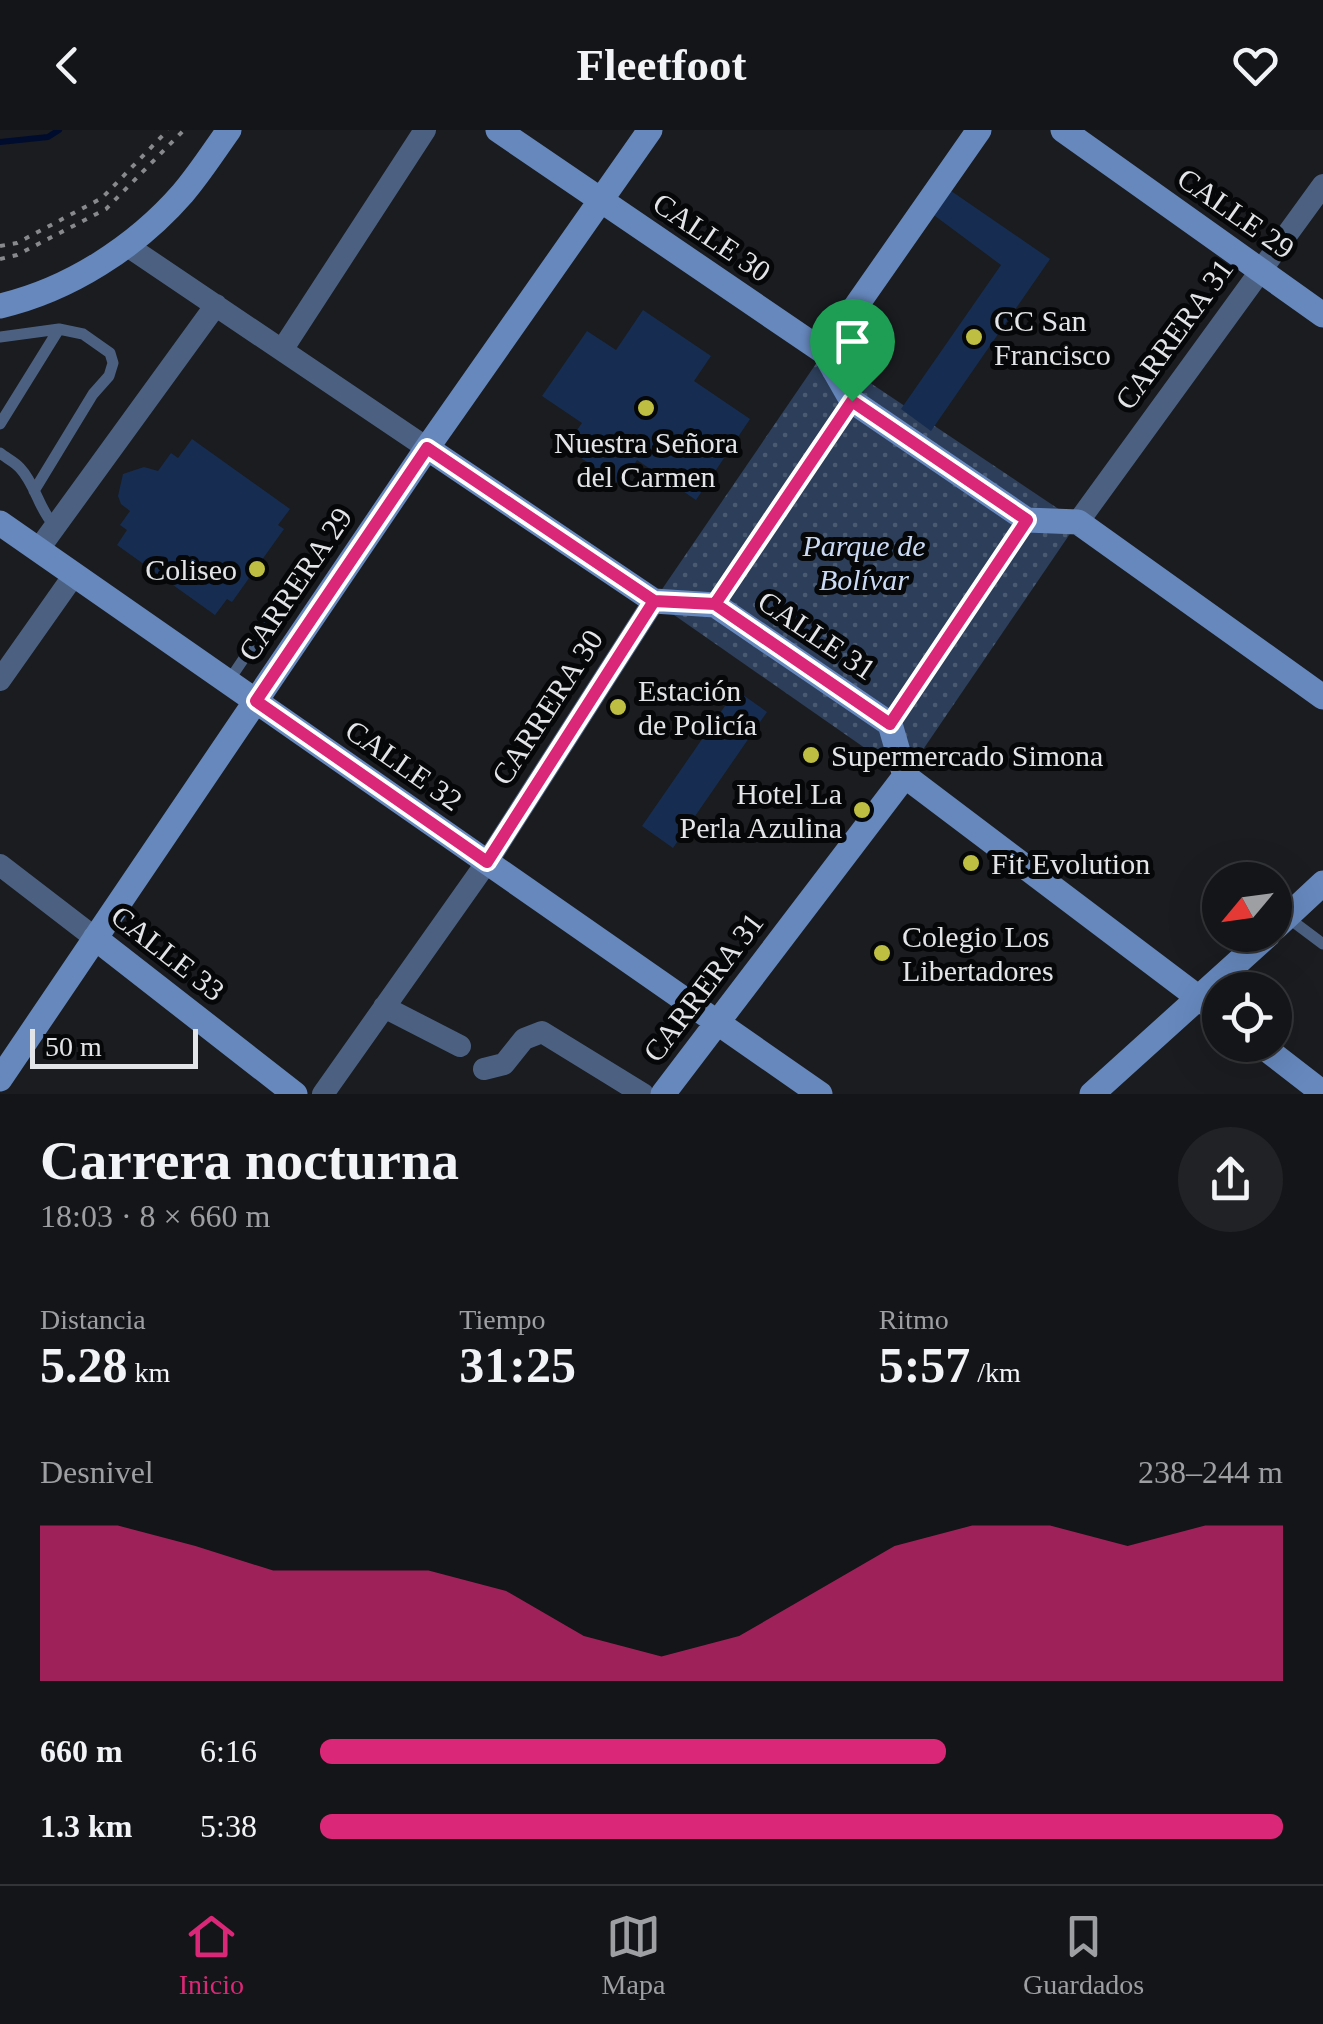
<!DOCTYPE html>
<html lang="es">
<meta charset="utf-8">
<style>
:root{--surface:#141518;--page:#212225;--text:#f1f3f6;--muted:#9d9fa2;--line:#333437;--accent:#db2777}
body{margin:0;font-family:Georgia,serif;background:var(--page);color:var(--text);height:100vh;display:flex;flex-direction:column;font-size:38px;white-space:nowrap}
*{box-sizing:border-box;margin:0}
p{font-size:32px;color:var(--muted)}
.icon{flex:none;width:55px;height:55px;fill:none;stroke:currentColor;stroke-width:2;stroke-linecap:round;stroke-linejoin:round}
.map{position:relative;height:964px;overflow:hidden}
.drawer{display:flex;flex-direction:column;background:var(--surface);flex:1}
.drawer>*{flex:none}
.needle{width:65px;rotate:241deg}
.buttons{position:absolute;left:1202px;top:732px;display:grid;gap:20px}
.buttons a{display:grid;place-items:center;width:90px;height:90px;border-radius:50%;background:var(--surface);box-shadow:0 10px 40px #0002,0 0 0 2px var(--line);font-size:50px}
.scale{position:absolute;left:30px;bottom:25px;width:168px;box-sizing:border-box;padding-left:10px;border:5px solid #e3e4e7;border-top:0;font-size:28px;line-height:35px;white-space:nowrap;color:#e3e4e7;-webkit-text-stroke:8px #060708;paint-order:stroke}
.pin{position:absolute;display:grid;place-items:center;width:85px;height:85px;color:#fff;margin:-102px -42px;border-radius:50% 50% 50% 0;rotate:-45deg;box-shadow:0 0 10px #0007}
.pin .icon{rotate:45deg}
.round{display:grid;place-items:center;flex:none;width:105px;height:105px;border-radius:52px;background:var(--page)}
.headline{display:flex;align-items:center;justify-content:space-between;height:170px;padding:0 40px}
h1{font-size:55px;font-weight:800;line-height:75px}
.stats{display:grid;grid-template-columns:repeat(3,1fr);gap:15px;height:170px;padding:10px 40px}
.stats div{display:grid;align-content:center}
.stats b{font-size:50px;font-weight:800}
.stats small{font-size:28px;font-weight:400}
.stats p{font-size:28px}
.chart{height:280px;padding:20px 40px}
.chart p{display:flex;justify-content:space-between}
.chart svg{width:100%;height:180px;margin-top:10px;fill:var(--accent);opacity:.7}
ul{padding:0 40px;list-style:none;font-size:32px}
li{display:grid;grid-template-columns:160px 120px 1fr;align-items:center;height:75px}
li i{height:25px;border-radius:12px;background:var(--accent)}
header{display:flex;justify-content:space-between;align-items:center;height:130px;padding:0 40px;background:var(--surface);font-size:45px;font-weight:800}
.tab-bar{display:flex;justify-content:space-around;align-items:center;height:140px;border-top:2px solid var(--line);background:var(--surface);font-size:28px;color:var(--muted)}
.tab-bar a{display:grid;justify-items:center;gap:5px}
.tab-bar .on{color:var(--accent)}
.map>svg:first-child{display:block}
.park{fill:url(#park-dots)}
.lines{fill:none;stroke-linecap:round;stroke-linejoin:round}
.stream{stroke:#000c2d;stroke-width:6}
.building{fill:#162d51}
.path{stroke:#88898d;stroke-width:4;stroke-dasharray:5 8;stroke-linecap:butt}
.lane{stroke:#4c6182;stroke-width:11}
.street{stroke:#4c6182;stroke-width:22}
.secondary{stroke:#6688bd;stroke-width:25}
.route-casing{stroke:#fff;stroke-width:20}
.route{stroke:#db2777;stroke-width:12}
.poi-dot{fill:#bebf42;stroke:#060708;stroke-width:4}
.labels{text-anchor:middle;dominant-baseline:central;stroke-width:10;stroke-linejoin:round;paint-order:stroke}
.street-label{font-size:30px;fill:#e3e4e7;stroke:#060708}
.poi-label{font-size:30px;fill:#e3e4e7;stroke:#060708;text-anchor:start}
.park-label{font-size:30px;font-style:italic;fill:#cbdbf6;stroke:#060708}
</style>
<header><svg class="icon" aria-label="back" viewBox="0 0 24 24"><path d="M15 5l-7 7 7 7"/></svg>Fleetfoot<svg class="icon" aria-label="heart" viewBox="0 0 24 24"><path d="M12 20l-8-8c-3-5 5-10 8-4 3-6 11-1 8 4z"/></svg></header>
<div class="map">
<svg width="1323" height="964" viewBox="0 0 1323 964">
<defs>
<pattern id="park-dots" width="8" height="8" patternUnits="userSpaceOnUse" patternTransform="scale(2.5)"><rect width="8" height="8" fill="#2c3e59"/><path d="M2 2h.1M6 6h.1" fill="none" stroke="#4a5a71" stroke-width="1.8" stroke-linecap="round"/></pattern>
</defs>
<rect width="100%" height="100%" fill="#1a1c20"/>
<path class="park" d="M824 222 1078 392 905 646 654 471Z"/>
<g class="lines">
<path class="stream" d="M0 12 48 7 59 0"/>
</g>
<path class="building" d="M941 54 1050 129 931 301 901 279 1001 135 923 77Z
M643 180 711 226 694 251 750 289 696 370 637 330 621 355 565 317 582 293 542 266 587 201 616 220Z
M192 309 290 379 278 395 284 399 232 472 227 469 215 485 117 415 127 400 120 395 130 381 121 374 118 366 123 344 144 337 158 341 171 323 178 328Z
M736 560 767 582 673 718 642 696Z"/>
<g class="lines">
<path class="path" d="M0 116 17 113 102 68 168 0
M0 129 17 125 106 79 184 0
M729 454 838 292
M904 573 1013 411"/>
<path class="lane" d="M0 207 59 199
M0 294 59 199 83 204 110 223 113 233 109 246 93 264 34 361
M0 323C6 328 15 332 20 338 36 355 38 378 54 395
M228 552 309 432
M1287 787 1323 814"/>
<path class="street" d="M126 115 427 318
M282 220 425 0
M1078 392 1323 55
M38 420 216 175
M0 550 74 445
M0 735 95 808
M384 877 460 916
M484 939 504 934 524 909 542 902 643 964
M323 964 487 732 654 471"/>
<path class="secondary" d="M498 0 824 222 852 271 1027 390 1078 392 1323 567
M1063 0 1323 185
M0 176C69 160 136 117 183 63 200 43 214 21 229 0
M824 222 979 0
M427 318 654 471 715 475 890 594 905 646 1220 884
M0 393 820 964
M1275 798 1323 753
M95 808 295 964
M1261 915 1323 963
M0 949 427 318 650 0
M663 964 905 646
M1092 964 1268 805"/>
</g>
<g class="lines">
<g class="route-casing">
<path id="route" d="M852 271 715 474 654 471 427 318 256 571 487 732 654 471 715 474 890 594 1027 390 852 271"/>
</g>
<use href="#route" class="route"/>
</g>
<g class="poi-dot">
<circle cx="974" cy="207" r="10"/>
<circle cx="646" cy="278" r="10"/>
<circle cx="257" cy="439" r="10"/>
<circle cx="618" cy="577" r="10"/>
<circle cx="811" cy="625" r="10"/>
<circle cx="862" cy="680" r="10"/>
<circle cx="971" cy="733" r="10"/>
<circle cx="882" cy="823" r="10"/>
</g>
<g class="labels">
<g class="street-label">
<text transform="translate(1236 83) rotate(35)">CALLE 29</text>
<text transform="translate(712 107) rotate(34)">CALLE 30</text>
<text transform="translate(1174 204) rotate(-54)">CARRERA 31</text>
<text transform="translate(295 454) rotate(-56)">CARRERA 29</text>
<text transform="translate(817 505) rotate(34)">CALLE 31</text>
<text transform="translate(547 577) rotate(-57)">CARRERA 30</text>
<text transform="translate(404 635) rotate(35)">CALLE 32</text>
<text transform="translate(168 823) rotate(38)">CALLE 33</text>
<text transform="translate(703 857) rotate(-53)">CARRERA 31</text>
</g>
<g class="poi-label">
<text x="994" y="190">CC San<tspan x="994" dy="34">Francisco</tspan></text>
<text x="646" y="312" text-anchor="middle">Nuestra Señora<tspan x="646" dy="34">del Carmen</tspan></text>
<text x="237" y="439" text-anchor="end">Coliseo</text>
<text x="638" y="560">Estación<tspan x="638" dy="34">de Policía</tspan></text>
<text x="831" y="625">Supermercado Simona</text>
<text x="842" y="663" text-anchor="end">Hotel La<tspan x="842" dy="34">Perla Azulina</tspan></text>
<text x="991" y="733">Fit Evolution</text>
<text x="902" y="806">Colegio Los<tspan x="902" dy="34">Libertadores</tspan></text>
</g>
<g class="park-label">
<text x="864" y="415">Parque de<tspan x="864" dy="34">Bolívar</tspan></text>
</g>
</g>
</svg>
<div class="buttons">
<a><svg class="needle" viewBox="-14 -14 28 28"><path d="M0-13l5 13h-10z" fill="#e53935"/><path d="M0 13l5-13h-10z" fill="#9d9fa2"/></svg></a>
<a><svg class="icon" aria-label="locate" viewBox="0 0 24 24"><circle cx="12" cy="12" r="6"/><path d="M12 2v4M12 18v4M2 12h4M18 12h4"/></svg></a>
</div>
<div class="scale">50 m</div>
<div class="pin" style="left:852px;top:271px;background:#1e9e55"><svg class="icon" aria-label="arrive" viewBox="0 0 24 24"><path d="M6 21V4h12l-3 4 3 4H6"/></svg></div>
</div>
<section class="drawer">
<div class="headline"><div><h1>Carrera nocturna</h1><p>18:03 · 8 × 660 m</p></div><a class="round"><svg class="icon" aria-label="share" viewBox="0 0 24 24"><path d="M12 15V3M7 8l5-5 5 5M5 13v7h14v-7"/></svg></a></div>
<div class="stats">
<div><p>Distancia</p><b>5.28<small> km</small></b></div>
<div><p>Tiempo</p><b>31:25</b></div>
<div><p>Ritmo</p><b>5:57<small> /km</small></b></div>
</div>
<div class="chart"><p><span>Desnivel</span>238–244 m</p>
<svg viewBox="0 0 160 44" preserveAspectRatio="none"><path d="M0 44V6L10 6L20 11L30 17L40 17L50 17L60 22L70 33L80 38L90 33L100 22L110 11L120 6L130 6L140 11L150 6L160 6V44z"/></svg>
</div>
<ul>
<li><b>660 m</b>6:16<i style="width:65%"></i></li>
<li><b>1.3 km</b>5:38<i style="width:100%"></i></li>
</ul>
</section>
<nav class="tab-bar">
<a class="on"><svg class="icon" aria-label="home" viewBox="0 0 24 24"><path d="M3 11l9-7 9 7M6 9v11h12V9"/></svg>Inicio</a>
<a><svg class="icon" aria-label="map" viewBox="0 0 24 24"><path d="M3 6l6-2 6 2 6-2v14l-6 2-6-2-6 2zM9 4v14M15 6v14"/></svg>Mapa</a>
<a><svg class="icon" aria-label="saved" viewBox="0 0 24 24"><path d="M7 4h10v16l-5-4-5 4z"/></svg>Guardados</a>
</nav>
